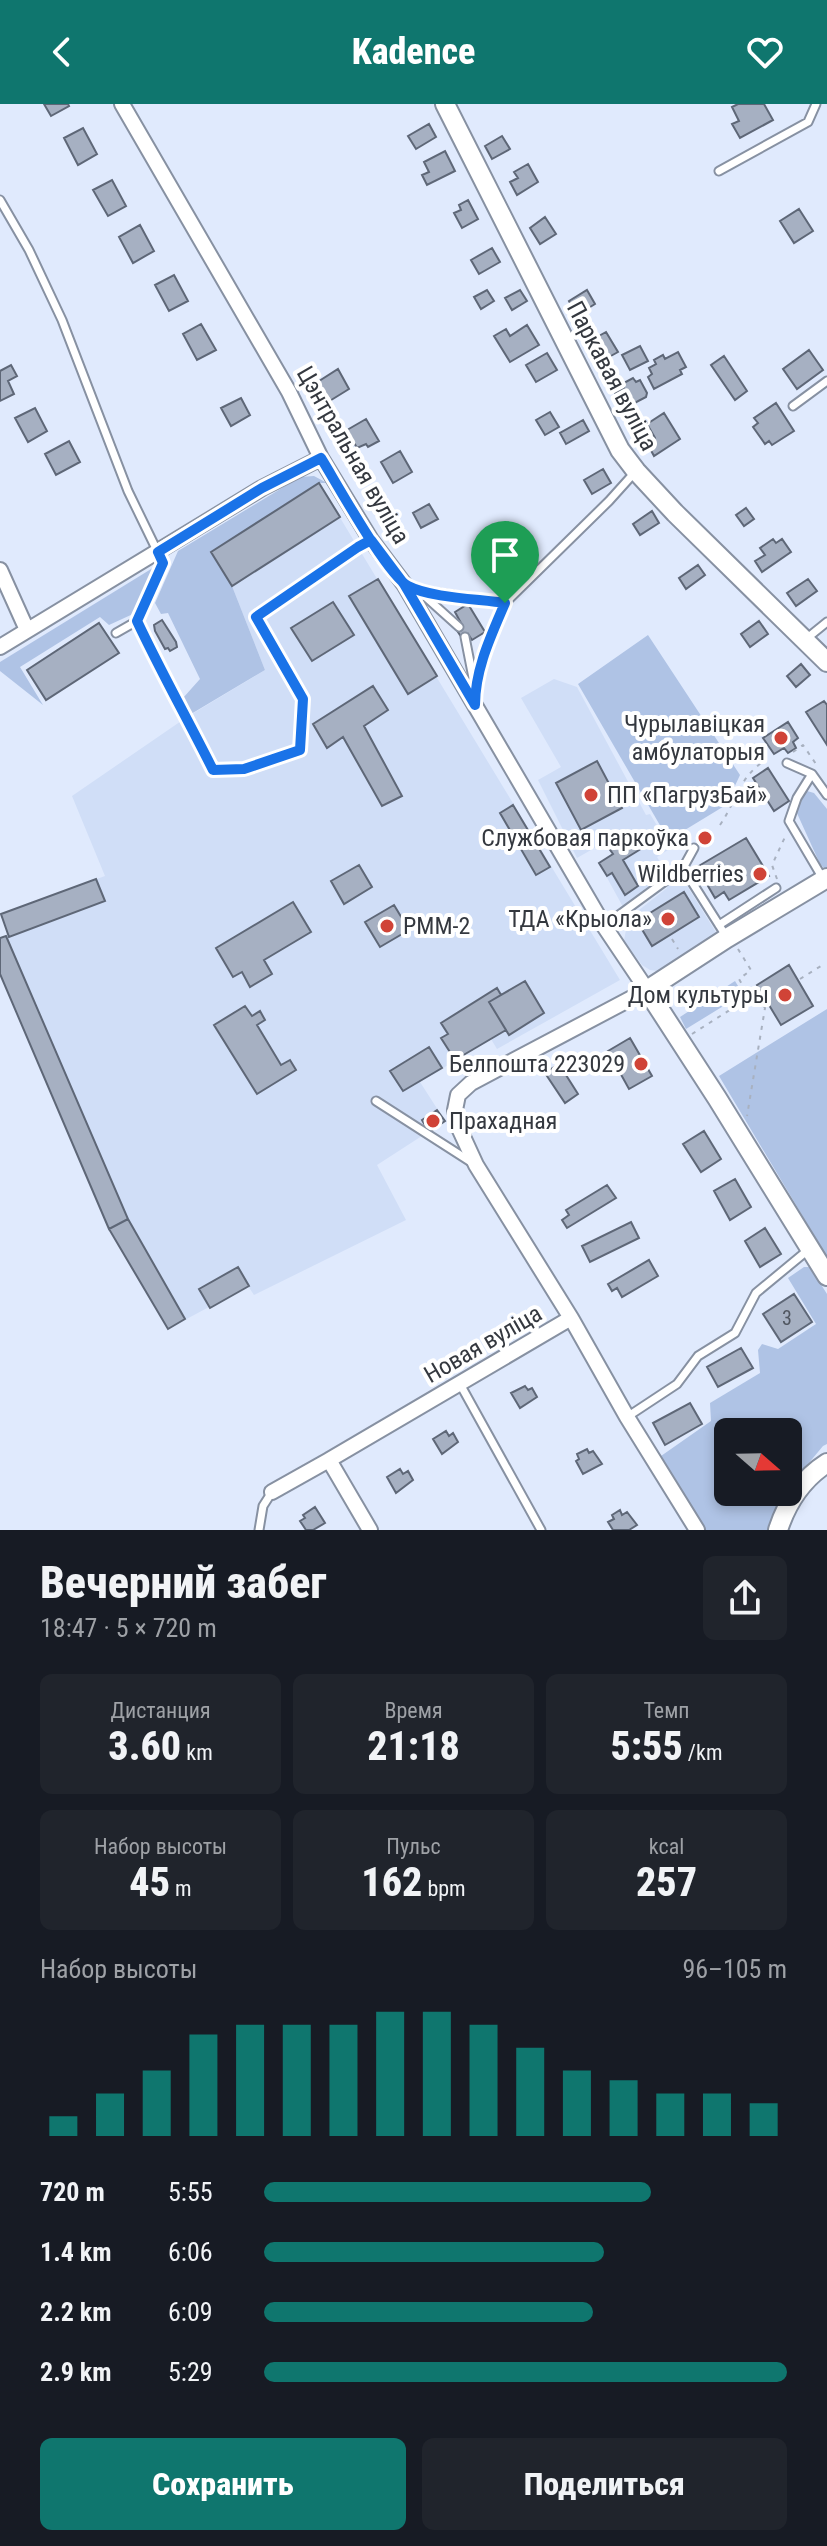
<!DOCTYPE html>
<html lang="ru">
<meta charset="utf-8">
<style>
:root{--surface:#171b24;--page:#20242c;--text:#f1f3f6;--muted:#9ea1a6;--accent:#0f766e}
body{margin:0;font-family:"Roboto Condensed",sans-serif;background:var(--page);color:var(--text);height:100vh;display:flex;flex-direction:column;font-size:30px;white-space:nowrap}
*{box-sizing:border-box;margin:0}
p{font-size:26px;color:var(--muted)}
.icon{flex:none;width:44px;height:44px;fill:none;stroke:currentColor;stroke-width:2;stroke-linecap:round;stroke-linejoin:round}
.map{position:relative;height:1426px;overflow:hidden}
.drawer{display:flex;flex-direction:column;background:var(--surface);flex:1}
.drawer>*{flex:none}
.needle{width:52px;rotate:110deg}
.controls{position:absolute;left:714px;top:1314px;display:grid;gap:16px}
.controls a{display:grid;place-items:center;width:88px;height:88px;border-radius:12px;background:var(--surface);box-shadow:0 4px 12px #0003;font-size:40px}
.pin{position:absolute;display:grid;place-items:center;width:68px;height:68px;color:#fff;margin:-82px -34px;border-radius:50% 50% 50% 0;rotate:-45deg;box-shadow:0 0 8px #0007}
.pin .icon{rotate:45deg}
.round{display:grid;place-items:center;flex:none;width:84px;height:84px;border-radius:12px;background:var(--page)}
.summary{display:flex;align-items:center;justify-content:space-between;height:136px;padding:0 40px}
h1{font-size:44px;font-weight:800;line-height:60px}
.stats{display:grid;grid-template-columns:repeat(3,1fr);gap:12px;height:136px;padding:8px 40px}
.stats div{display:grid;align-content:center;border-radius:12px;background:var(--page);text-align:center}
.stats b{font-size:40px;font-weight:800}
.stats small{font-size:22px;font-weight:400}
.stats p{font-size:22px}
.chart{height:224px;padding:16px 40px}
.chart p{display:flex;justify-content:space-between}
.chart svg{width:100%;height:144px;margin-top:8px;stroke:var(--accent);stroke-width:6}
.button{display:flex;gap:16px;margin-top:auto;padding:16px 40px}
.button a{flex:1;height:92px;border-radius:12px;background:var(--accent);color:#fff;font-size:32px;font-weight:800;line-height:92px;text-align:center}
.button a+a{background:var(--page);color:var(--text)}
ul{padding:0 40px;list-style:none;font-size:26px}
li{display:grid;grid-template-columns:128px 96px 1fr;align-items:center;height:60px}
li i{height:20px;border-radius:10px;background:var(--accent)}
header{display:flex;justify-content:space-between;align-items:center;height:104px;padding:0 40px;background:var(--accent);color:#fff;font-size:36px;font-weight:800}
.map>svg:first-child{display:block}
.built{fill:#d0def7}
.green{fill:#afc3e5}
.building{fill:#a6b0c2;stroke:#5e6777;stroke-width:2}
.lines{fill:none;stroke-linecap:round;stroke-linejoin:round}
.service-casing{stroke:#8791a2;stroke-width:11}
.minor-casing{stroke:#8791a2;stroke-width:18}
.tertiary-casing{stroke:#8791a2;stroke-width:22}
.path{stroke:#a8b1c0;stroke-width:2;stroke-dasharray:4 6;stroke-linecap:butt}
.service{stroke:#fff;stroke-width:7}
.minor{stroke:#fff;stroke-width:14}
.tertiary{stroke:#fff;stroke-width:18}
.route-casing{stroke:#fff;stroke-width:16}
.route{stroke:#1a73e8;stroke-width:10}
.poi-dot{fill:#d04337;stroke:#fff;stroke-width:3}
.labels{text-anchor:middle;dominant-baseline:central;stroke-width:8;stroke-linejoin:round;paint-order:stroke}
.number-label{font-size:20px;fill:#505660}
.street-label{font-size:24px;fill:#34383f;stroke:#fff}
.poi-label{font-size:24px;fill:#34383f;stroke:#fff;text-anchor:end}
</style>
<header><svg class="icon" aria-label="back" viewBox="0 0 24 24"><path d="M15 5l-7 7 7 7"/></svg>Kadence<svg class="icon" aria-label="heart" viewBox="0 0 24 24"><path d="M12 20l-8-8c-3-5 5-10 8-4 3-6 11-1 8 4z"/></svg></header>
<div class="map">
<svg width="827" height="1426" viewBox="0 0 827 1426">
<rect width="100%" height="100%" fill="#e0eafd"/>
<path class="built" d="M319 379 620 876 497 945 491 935 420 978 445 1017 377 1061 406 1116 254 1191 248 1182 168 1225 109 1125 0 870V834L8 831 1 810 105 772 72 692 187 613 265 566 232 482 211 448Z
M554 575 577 583 646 711 650 710 671 744 657 753 666 768 623 803 599 759 613 750 605 738 577 754 538 676 561 663 521 594Z
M675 772H681L717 830 657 867 650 866 642 861 624 837 627 820 639 806 667 784 666 781Z"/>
<path class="green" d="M314 372 327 379H319L211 448 232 482 265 566 191 610 183 594 200 575 168 509 161 510 155 499 178 447 300 373Z
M156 462 133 510 109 521 100 513 20 563 43 601 0 567V558Z
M648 531 740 671 726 701 680 729 672 742 578 580Z
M807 687 814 689 827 705V763L825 765 820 760 796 707 800 697Z
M735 877 743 890 686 925 680 913Z
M827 905V1153L719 972Z
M804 1163H810L827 1190V1340L823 1342 788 1384V1328H728V1388H784L768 1426H706L661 1352 711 1317 710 1299 760 1269 758 1246 762 1240 778 1245 816 1220 788 1174Z"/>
<path class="building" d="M44 0H68L69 2 51 12Z
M738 0H764L773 16 740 34 732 20 739 17 732 3Z
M429 20 436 33 416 45 408 32Z
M83 24 97 50 78 61 64 34Z
M502 32 510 45 492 55 485 42Z
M445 47 455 67 427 81 422 71 429 68 424 58Z
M528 60 538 78 517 91 510 78 518 74 514 68Z
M112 76 126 102 108 112 93 86Z
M468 96 478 115 462 124 454 109 461 106 459 101Z
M799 105 813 127 794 139 780 117Z
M545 113 556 130 540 140 530 124Z
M140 121 154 147 133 159 119 133Z
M492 144 500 158 479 170 471 156Z
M174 171 188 197 169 207 155 181Z
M487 186 494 197 481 205 474 193Z
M520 186 527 197 512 206 505 194Z
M587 186 595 200 577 211 569 197Z
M201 220 216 246 197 256 183 230Z
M527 221 539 241 510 258 494 232 506 225 510 232Z
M606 228 618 248 600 258 588 238Z
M640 242 648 257 630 266 622 251Z
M809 246 823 266 797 285 783 265Z
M678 248 686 263 680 266 682 270 654 285 648 273 652 270 649 264 656 260 654 256 663 251 665 255Z
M547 249 557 266 536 278 526 261Z
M724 252 747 287 735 296 711 261Z
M11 261 17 272 8 277 14 290 0 297V267Z
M338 265 349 285 328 298 316 279Z
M633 274 636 278 640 276 647 289 646 293 627 303 625 300 622 301 615 289 624 284 622 280Z
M241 294 250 311 231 322 221 304Z
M776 299 794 327 772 341 769 337 765 340 753 323 758 319 754 314Z
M35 304 47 327 28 338 15 314Z
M550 308 559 323 545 331 536 316Z
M664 309 680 335 654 352 647 339 655 334 647 320Z
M366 315 379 337 368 343 366 340 357 344 347 326Z
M583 316 589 327 566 340 560 329Z
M69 337 80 358 56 371 45 350Z
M400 347 412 368 393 379 381 358Z
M603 365 611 379 592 390 584 376Z
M319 379 340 413 232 482 211 448Z
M429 400 438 415 421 424 413 409Z
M746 404 754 415 744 422 736 411Z
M652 407 659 419 640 431 633 420Z
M773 435 776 439 782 435 791 448 762 468 755 457 765 451 760 444Z
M698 461 705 471 686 485 679 474Z
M378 475 437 572 408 590 349 492Z
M808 475 817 487 796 502 787 489Z
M333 498 354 531 312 557 291 524Z
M468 500 485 528 472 536 468 530 462 534 456 525 462 521 455 508Z
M162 516 176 538 177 543 170 547 168 544 165 545 155 527 154 521Z
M759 517 768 530 750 543 741 530Z
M99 519 119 549 46 596 27 566Z
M801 560 810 571 796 583 787 572Z
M373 582 388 606 364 622 402 692 382 702 343 633 327 644 313 620Z
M824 597 827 601V641L806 608Z
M788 618 798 634 793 638 796 644 788 649 784 644 774 650 763 634Z
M597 657 622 704 581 726 556 679Z
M768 664 789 697 774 707 753 674Z
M513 701 550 763 536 771 500 709Z
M634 727 644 743 623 756 638 782 625 791 612 769 607 772 599 759 613 750 608 743Z
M746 734 769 772 729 796 724 788 715 794 697 763Z
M359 761 372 783 344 800 331 777Z
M96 775 105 797 9 833 1 810Z
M684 788 699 813 652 842 637 817Z
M293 798 311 828 264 856 272 870 250 883 242 868 233 873 216 844Z
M394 801 409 826 380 843 365 818Z
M6 832 128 1115 109 1125 0 870V834Z
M789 861 813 902 781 921 757 881Z
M525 877 544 909 509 931 489 898Z
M497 884 501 891 489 898 506 926 455 956 441 934 448 930 441 919Z
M245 902 252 912 260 907 265 916 257 921 281 961 290 956 296 966 257 990 214 921Z
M630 934 652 972 629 985 608 947Z
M429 943 442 964 403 987 390 967Z
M559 960 578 990 565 999 545 969Z
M437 1006 445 1017 429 1028 422 1016Z
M704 1027 721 1055 701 1068 683 1040Z
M735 1075 751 1103 730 1116 714 1087Z
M607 1081 616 1094 567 1124 562 1116 569 1111 566 1106Z
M128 1115 185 1215 168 1225 109 1125Z
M631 1118 639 1134 590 1158 582 1142Z
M765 1124 781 1150 760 1163 745 1137Z
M649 1156 658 1172 622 1193 617 1184 612 1187 608 1180Z
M238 1163 249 1182 210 1204 199 1185Z
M794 1190 812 1218 781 1238 763 1210Z
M741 1244 753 1264 718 1283 707 1263Z
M525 1282 528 1286 532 1284 537 1293 520 1304 511 1289Z
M690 1299 702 1320 665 1341 653 1319Z
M446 1327 449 1332 453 1329 458 1338 442 1350 433 1335Z
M587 1345 589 1349 593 1347 602 1360 583 1370 576 1357 579 1355 577 1350Z
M400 1365 403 1370 408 1367 413 1376 396 1389 387 1373Z
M315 1403 325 1419 313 1426H306L300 1417 305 1414 303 1411Z
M620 1406 622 1411 627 1408 637 1421 629 1426H613L608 1418 614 1415 612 1411Z"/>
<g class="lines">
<g class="service-casing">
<path id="service" d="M719 67 808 18 816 0
M0 96 29 146 62 216 128 387 163 459 137 517C161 568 188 616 213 666L244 665 300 646 303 595 256 513 371 436
M793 302 827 277
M406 481 418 486 505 499
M419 487 459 523
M116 529 137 517
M465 533 474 579
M806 535 827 518
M475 595V581L487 541 505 499 609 397 636 367
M787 659 812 670 827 691
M812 670 797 694 789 717 822 773
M683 764 694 744
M719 821 776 784
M604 822 683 764 726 832
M376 997 471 1058
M460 1280 541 1426
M627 1313 677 1280 698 1252 735 1229 756 1189 808 1146
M259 1426 263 1402 272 1388"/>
</g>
<g class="minor-casing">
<path id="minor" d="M122 0 289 288 321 354 371 436 404 480 604 822 647 886 471 979 458 991 455 1006 459 1024 476 1061 571 1214 627 1313 697 1426
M0 466 27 526
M0 543 262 384 321 354
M329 1356 571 1214
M272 1388 329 1356 370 1426"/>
</g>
<g class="tertiary-casing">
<path id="tertiary" d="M445 0 620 346 636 367 675 409 827 558
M827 774 727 834 647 886 717 994 827 1172
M778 1426C787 1398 802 1375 827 1359"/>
</g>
<path class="path" d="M793 648 803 641 816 660
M720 721C737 696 738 675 764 657
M777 775 772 761 785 733
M672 835 678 845
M738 845 751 866 739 875 748 891
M800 875 821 862
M692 930 755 890 765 904 747 1012"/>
<use href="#service" class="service"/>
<use href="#minor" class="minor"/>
<use href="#tertiary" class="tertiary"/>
</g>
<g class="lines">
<g class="route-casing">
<path id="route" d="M505 499C479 495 431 494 408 482 387 471 336 378 321 354L262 384 158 448 163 459 137 517C161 568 188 616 213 666L244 665 300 646 303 595 256 513 358 443 371 436 404 480 475 601C475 565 491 532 505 499"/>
</g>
<use href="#route" class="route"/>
</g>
<g class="poi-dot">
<circle cx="781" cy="634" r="8"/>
<circle cx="591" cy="691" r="8"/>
<circle cx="705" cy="734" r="8"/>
<circle cx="760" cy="770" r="8"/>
<circle cx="668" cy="815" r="8"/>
<circle cx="387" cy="822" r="8"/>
<circle cx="785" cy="891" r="8"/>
<circle cx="641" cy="960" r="8"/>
<circle cx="433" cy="1017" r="8"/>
</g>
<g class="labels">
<g class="number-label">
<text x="787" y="1214">3</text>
</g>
<g class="street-label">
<text transform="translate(612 272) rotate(62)">Паркавая вуліца</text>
<text transform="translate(353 351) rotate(60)">Цэнтральная вуліца</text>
<text transform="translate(483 1240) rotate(-30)">Новая вуліца</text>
</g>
<g class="poi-label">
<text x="765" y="620">Чурылавіцкая<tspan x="765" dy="28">амбулаторыя</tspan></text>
<text x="607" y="691" text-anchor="start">ПП «ПагрузБай»</text>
<text x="689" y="734">Службовая паркоўка</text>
<text x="744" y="770">Wildberries</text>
<text x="652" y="815">ТДА «Крыола»</text>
<text x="403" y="822" text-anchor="start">РММ-2</text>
<text x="769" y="891">Дом культуры</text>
<text x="625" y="960">Белпошта 223029</text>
<text x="449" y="1017" text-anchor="start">Прахадная</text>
</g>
</g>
</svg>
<div class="controls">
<a><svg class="needle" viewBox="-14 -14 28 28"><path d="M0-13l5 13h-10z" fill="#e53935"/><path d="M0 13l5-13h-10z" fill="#9ea1a6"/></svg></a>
</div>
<div class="pin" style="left:505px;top:499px;background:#1e9e55"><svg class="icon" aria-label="arrive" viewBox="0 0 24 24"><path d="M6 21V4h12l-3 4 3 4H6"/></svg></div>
</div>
<section class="drawer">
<div class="summary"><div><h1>Вечерний забег</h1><p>18:47 · 5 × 720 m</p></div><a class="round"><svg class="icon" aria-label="share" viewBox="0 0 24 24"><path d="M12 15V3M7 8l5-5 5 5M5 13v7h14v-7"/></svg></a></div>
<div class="stats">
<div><p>Дистанция</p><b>3.60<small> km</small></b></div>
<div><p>Время</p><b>21:18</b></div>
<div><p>Темп</p><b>5:55<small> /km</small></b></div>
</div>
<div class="stats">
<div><p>Набор высоты</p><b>45<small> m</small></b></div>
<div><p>Пульс</p><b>162<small> bpm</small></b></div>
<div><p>kcal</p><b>257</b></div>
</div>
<div class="chart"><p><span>Набор высоты</span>96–105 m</p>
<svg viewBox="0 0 160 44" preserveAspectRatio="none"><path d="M5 44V38M15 44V31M25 44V24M35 44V13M45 44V10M55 44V10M65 44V10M75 44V6M85 44V6M95 44V10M105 44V17M115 44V24M125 44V27M135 44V31M145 44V31M155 44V34"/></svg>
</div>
<ul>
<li><b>720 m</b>5:55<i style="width:74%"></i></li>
<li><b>1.4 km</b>6:06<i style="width:65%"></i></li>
<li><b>2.2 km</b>6:09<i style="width:63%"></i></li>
<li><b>2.9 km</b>5:29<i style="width:100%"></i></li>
</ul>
<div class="button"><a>Сохранить</a><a>Поделиться</a></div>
</section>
